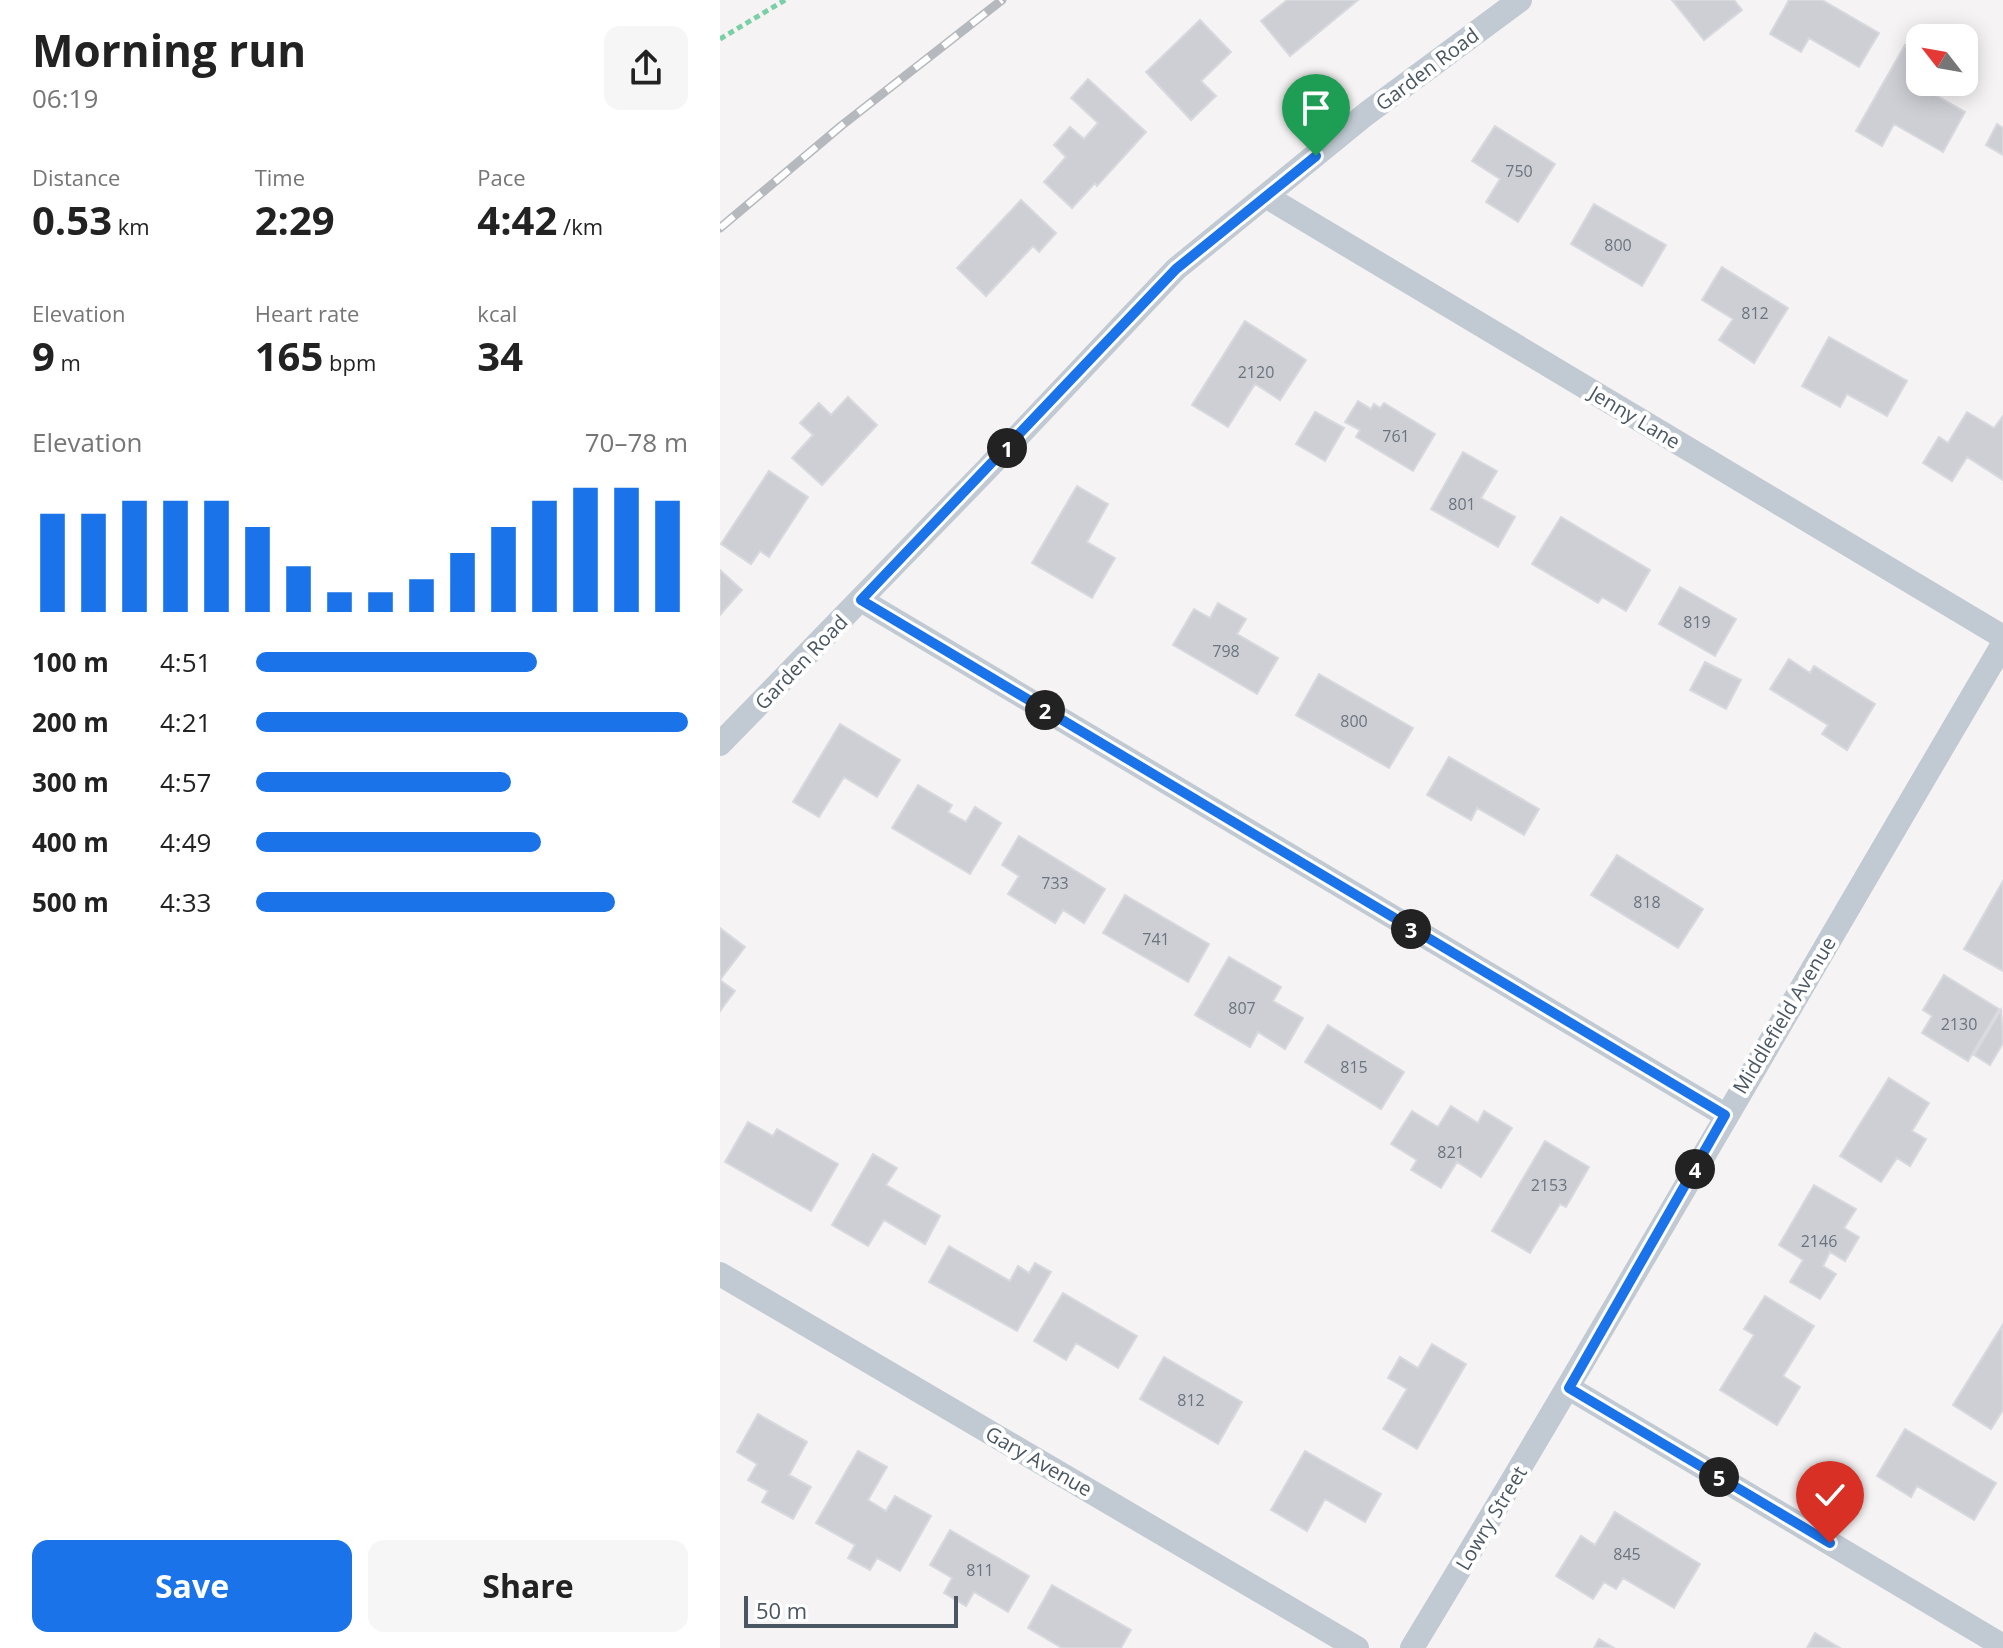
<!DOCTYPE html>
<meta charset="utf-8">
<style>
:root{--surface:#fff;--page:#f6f6f6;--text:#222;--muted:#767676;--accent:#1a73e8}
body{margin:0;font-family:"Open Sans",sans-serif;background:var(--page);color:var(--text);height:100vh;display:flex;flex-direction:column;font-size:30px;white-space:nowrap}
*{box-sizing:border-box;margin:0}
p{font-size:26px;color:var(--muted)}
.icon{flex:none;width:44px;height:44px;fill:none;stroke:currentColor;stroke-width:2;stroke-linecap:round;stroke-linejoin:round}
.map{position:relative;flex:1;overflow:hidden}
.drawer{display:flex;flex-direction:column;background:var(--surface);width:720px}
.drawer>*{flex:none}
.needle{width:52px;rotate:301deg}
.buttons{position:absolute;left:1186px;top:24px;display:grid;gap:16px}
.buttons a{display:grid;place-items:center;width:72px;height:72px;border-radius:16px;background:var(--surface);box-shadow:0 4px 20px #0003;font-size:40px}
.scale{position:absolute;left:24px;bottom:20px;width:214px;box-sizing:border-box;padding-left:8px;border:4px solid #4a5661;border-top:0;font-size:22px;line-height:28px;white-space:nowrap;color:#4a5661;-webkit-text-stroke:6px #fff;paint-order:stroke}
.pin{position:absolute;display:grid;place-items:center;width:68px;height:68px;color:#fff;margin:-82px -34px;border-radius:50% 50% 50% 0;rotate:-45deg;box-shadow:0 0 8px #0007}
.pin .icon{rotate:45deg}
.km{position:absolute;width:40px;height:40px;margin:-20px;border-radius:50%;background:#222;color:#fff;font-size:22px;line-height:40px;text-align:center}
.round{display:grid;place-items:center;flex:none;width:84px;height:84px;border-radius:16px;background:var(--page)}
.headline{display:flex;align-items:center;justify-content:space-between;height:136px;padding:0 32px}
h1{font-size:44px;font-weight:700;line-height:60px}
.stats{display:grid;grid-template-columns:repeat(3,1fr);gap:12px;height:136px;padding:8px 32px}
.stats div{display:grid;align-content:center}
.stats b{font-size:40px;font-weight:700}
.stats small{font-size:22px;font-weight:400}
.stats p{font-size:22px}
.chart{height:224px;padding:16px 32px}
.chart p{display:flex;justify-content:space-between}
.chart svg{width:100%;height:144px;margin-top:8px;stroke:var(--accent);stroke-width:6}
.cta{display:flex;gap:16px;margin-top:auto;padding:16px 32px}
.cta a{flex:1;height:92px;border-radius:16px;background:var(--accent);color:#fff;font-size:32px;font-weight:700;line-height:92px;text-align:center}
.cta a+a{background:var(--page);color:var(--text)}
ul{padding:0 32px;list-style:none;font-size:26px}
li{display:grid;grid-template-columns:128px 96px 1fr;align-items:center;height:60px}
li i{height:20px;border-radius:10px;background:var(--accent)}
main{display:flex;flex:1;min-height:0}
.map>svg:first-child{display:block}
.building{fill:#cdcfd5;stroke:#d7d9de;stroke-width:2}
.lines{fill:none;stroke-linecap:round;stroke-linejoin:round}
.path{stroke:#7ad0a6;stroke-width:5;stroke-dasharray:6 4;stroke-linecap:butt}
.street{stroke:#c1cad2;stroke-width:24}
.rail-casing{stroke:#b5b8bd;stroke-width:9}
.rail{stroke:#fff;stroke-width:6;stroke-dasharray:18;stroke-linecap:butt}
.route-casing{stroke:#fff;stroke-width:16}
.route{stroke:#1a73e8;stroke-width:10}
.labels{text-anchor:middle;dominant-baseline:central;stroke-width:8;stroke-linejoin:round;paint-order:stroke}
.number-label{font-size:16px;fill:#6b747e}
.street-label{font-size:20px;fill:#4a5661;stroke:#fff}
</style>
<main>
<section class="drawer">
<div class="headline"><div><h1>Morning run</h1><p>06:19</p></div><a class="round"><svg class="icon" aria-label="share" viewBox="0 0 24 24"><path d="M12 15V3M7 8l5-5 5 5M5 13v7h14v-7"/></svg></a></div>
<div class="stats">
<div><p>Distance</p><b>0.53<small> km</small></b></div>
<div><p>Time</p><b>2:29</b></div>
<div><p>Pace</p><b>4:42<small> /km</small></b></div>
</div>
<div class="stats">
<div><p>Elevation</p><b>9<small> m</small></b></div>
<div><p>Heart rate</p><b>165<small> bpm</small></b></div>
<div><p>kcal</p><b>34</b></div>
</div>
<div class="chart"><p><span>Elevation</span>70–78 m</p>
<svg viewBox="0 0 160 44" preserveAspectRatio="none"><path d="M5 44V14M15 44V14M25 44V10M35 44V10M45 44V10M55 44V18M65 44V30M75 44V38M85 44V38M95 44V34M105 44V26M115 44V18M125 44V10M135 44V6M145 44V6M155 44V10"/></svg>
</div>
<ul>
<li><b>100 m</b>4:51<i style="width:65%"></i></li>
<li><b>200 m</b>4:21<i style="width:100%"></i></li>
<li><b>300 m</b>4:57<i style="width:59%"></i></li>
<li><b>400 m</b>4:49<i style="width:66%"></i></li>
<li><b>500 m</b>4:33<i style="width:83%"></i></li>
</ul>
<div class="cta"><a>Save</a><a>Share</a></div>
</section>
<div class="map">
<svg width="1283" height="1648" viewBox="0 0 1283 1648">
<rect width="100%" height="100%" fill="#f5f3f3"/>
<path class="building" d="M567 0H638L570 56 541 21Z
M952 0H1014L1022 10 984 40Z
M1069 0H1102L1159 33 1139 67 1089 38 1081 52 1050 34Z
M480 20 511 52 481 81 496 96 471 120 426 72Z
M1185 45 1200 54V82H1206L1203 88 1245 112 1223 152 1174 124 1162 146 1136 131Z
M368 79 426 132 377 186 375 183 352 208 324 182 346 157 334 145 350 127 364 139 378 123 351 98Z
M1277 124 1283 128V155L1266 145Z
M775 126 835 164 798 222 766 202 780 179 752 161Z
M301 200 336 233 319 252 313 246 266 296 237 268Z
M874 204 946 245 922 286 851 244Z
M1002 267 1068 308 1034 363 999 340 1013 319 982 300Z
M525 321 586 360 560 400 535 384 508 427 472 405Z
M1109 337 1187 381 1167 416 1127 394 1120 407 1082 386Z
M128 397 157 425 102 485 72 458 93 435 80 423 99 403 111 415Z
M638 401 651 409 654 404 660 408 664 403 715 434 693 471 636 437 640 430 625 422Z
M595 412 624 428 605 461 576 444Z
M1247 412 1274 428 1283 416V480L1247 457 1232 481 1203 463 1219 437 1228 443Z
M743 452 777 471 761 498 795 517 778 547 711 509Z
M49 471 88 497 49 557 40 551 31 564 1 544Z
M357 486 388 504 367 542 395 558 372 598 312 563Z
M841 517 930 570 906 611 882 597 878 603 812 564Z
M0 570 22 590 0 615Z
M960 587 1016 619 995 656 939 624Z
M498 603 526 619 517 634 558 658 537 694 453 645 474 609 490 618Z
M1069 659 1090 673 1094 666 1155 704 1127 750 1102 734 1108 725 1050 689Z
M985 662 1021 680 1006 709 970 690Z
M599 674 693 728 669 768 576 715Z
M120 724 180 760 157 797 124 777 99 817 73 802Z
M729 757 819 809 804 835 757 808 751 820 707 795Z
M198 785 232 805 228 812 246 822 255 807 281 823 250 874 172 828Z
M299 836 385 889 364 923 343 910 335 923 288 894 299 876 282 865Z
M897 855 983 909 958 948 871 895Z
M1283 881V971L1244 949Z
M405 895 489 944 468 982 383 933Z
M0 928 25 947 0 980 15 991 0 1011Z
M509 957 561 987 553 1001 583 1018 565 1049 538 1032 530 1047 475 1015Z
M1224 975 1279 1009 1248 1061 1202 1033 1212 1016 1203 1010Z
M1281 1010 1283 1043 1270 1065 1254 1055Z
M608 1025 684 1072 661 1109 585 1062Z
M1169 1078 1209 1103 1192 1131 1206 1139 1190 1166 1177 1158 1161 1182 1120 1156Z
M731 1106 758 1123 764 1111 792 1128 761 1177 737 1162 721 1188 691 1170 697 1160 671 1144 692 1111 718 1127Z
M28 1122 53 1136 57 1129 118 1164 91 1211 5 1162Z
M825 1141 869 1167 846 1207 840 1204 810 1253 772 1231Z
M153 1154 177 1168 166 1185 220 1216 205 1244 164 1220 148 1246 112 1225Z
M1094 1185 1136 1209 1124 1228 1139 1237 1125 1261 1110 1252 1103 1266 1116 1274 1100 1299 1070 1282 1083 1260 1059 1245Z
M229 1246 290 1281 298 1266 309 1273 315 1263 331 1272 297 1331 209 1282Z
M343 1293 417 1336 398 1368 356 1343 346 1360 314 1341Z
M1045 1296 1094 1326 1063 1376 1080 1387 1057 1425 1000 1390 1034 1335 1024 1329Z
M1282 1326 1283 1410 1271 1429 1233 1405Z
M712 1344 746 1364 697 1449 663 1429 687 1389 668 1378 680 1357 698 1368Z
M444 1357 522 1402 498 1444 420 1399Z
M38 1414 87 1442 69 1475 91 1487 73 1519 42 1502 48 1491 28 1480 37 1464 17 1452Z
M1185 1429 1276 1483 1254 1520 1197 1486 1191 1497 1157 1476Z
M138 1451 167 1467 148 1500 166 1511 175 1496 211 1516 180 1571 157 1558 150 1570 128 1558 135 1545 96 1523Z
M585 1451 661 1494 645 1522 605 1499 587 1531 551 1510Z
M895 1512 980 1564 954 1608 903 1578 896 1589 884 1582 873 1599 836 1576 861 1536 875 1545Z
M230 1530 309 1576 288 1612 254 1592 246 1606 224 1593 232 1578 210 1565Z
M332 1585 411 1630 401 1648H342L308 1628Z
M1095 1633 1120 1648H1087Z
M879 1639 894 1648H874Z"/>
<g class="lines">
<path class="path" d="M0 39 65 0"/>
<path class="street" d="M547 197 1283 637
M141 600 1005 1115
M0 744 267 469 456 269 646 114 800 0
M0 1274 637 1648
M849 1388 1283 1646
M692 1648C893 1316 1086 978 1283 644"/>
<g class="rail-casing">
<path id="rail" d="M0 228 121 126 282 0"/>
</g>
<use href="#rail" class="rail"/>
</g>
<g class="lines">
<g class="route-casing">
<path id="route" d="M596 156 456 269 141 600 1005 1115 849 1388 1110 1543"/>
</g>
<use href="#route" class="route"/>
</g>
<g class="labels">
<g class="number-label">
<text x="799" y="171">750</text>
<text x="898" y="245">800</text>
<text x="1035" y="313">812</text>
<text x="536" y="372">2120</text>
<text x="676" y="436">761</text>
<text x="742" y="504">801</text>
<text x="977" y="622">819</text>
<text x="506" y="651">798</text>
<text x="634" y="721">800</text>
<text x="335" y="883">733</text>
<text x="927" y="902">818</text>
<text x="436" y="939">741</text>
<text x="522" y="1008">807</text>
<text x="1239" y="1024">2130</text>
<text x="634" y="1067">815</text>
<text x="731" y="1152">821</text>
<text x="829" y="1185">2153</text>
<text x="1099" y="1241">2146</text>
<text x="471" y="1400">812</text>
<text x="907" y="1554">845</text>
<text x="260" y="1570">811</text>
</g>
<g class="street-label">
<text transform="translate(707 69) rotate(-37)">Garden Road</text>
<text transform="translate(915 417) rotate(31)">Jenny Lane</text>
<text transform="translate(81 662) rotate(-46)">Garden Road</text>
<text transform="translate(1064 1015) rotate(-59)">Middlefield Avenue</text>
<text transform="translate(319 1461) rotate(30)">Gary Avenue</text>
<text transform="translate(771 1518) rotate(-59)">Lowry Street</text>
</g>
</g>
</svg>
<div class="buttons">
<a><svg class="needle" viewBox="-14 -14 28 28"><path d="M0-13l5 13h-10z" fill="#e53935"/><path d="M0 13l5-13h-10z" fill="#767676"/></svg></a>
</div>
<div class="scale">50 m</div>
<div class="pin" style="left:596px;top:156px;background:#1e9e55"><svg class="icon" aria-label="arrive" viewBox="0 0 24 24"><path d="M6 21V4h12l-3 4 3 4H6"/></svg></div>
<div class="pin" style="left:1110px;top:1543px;background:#d93025"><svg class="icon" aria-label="check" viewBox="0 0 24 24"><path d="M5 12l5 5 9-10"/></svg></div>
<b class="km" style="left:287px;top:448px">1</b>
<b class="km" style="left:325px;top:710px">2</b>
<b class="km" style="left:691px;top:929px">3</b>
<b class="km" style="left:975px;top:1169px">4</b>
<b class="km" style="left:999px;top:1477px">5</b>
</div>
</main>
